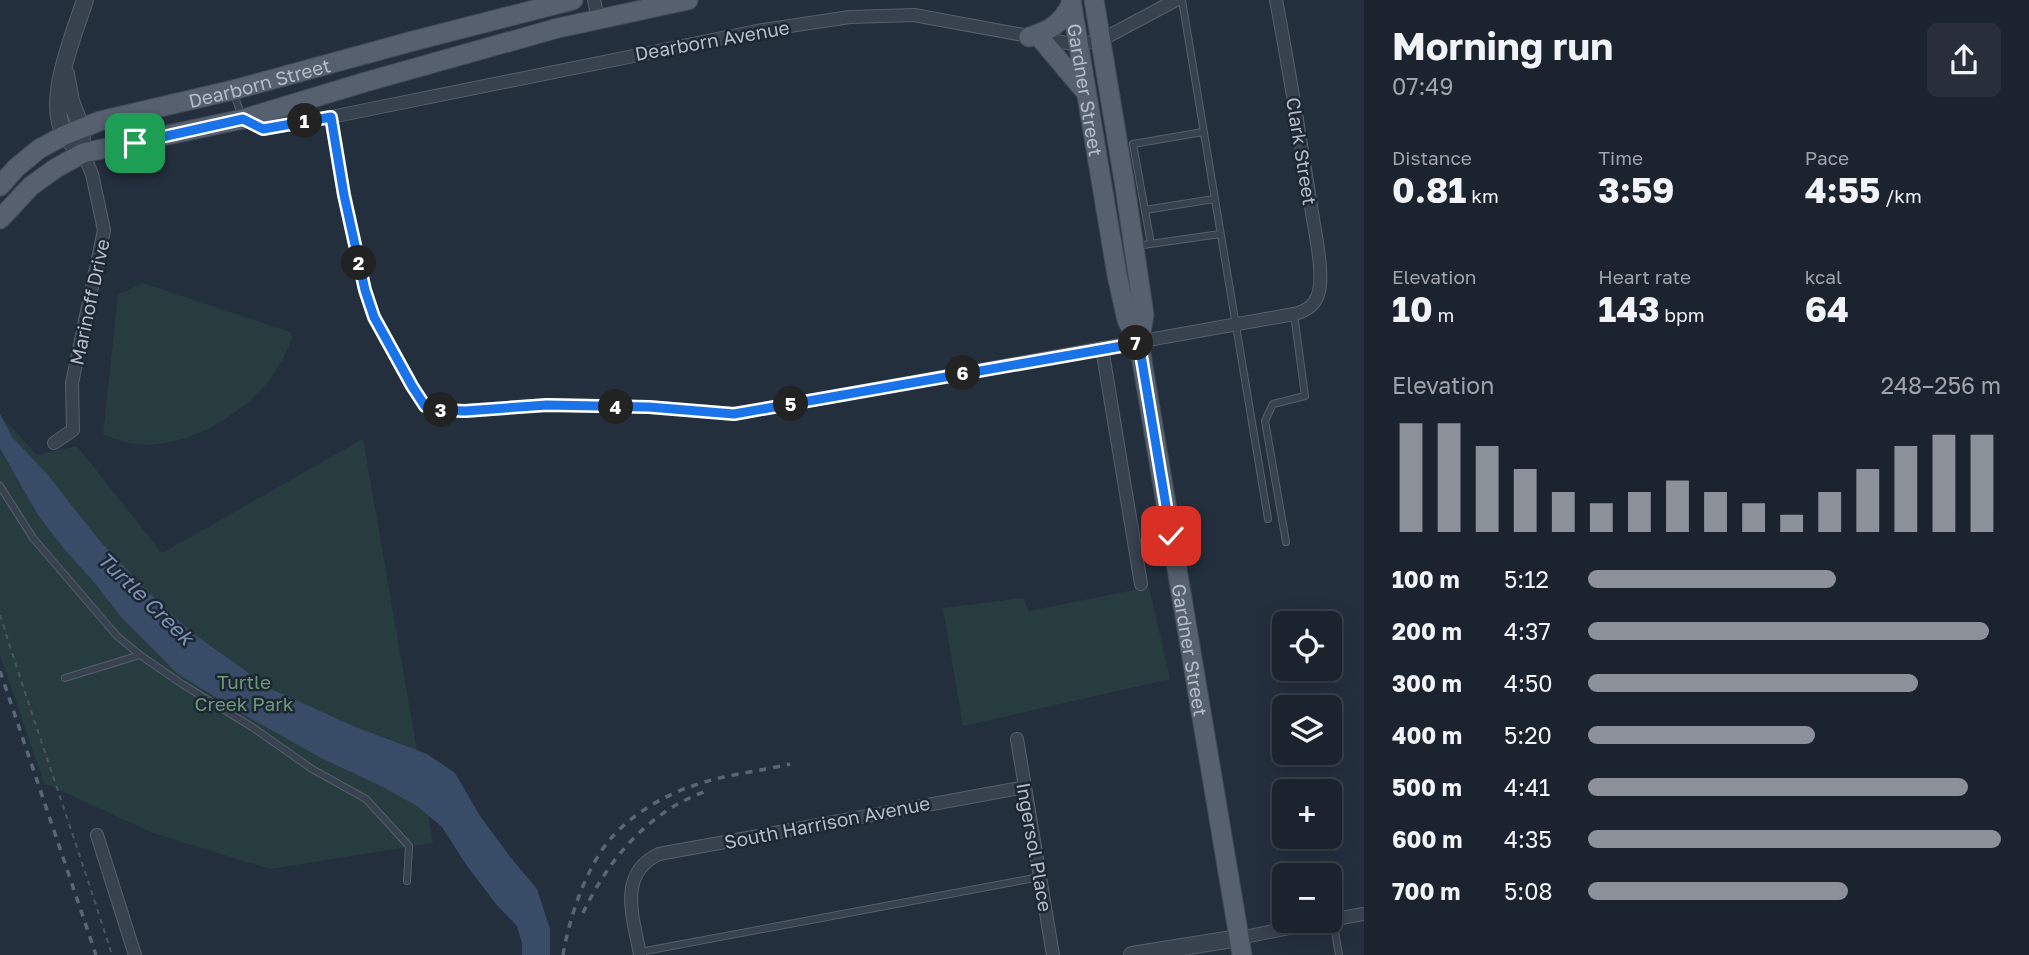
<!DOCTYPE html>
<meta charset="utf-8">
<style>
:root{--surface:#1b232e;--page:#282f3a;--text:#f1f3f6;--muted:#a0a4aa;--line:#39404a;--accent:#8c9099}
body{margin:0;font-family:"Golos Text",sans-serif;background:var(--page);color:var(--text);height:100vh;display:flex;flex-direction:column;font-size:26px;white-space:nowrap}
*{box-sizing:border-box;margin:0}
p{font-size:23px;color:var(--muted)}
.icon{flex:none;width:38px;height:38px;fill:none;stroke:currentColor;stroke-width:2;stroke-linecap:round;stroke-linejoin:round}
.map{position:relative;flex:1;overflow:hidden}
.side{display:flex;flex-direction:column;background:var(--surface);width:665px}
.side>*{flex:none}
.controls{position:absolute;left:1272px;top:611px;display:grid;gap:14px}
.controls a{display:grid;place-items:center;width:70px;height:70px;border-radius:10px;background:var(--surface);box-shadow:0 4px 18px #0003,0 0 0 2px var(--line);font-size:35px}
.pin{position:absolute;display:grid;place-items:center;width:60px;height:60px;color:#fff;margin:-30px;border-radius:14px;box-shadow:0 4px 10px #0006}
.km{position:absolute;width:35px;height:35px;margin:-18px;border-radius:50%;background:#222;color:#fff;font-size:19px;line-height:35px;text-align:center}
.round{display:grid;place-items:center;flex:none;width:74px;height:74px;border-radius:10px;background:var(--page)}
.head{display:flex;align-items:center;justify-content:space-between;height:119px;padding:0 28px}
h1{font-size:38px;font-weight:700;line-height:52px}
.metrics{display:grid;grid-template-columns:repeat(3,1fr);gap:10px;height:119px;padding:7px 28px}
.metrics div{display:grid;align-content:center}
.metrics b{font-size:35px;font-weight:700}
.metrics small{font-size:19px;font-weight:400}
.metrics p{font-size:19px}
.chart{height:196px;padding:14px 28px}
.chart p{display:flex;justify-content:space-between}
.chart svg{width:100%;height:126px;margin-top:7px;stroke:var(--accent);stroke-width:6}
ul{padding:0 28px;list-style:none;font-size:23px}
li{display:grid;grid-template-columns:112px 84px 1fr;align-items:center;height:52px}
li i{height:18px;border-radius:9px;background:var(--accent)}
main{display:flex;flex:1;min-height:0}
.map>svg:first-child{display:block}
.green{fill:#263c3f}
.water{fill:#394c67}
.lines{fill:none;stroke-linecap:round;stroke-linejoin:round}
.service-casing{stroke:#565f6c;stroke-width:8}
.minor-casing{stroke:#565f6c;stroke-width:14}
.tertiary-casing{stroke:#565f6c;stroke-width:18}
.primary-casing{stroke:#414a57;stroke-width:21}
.path{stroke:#44595c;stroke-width:2;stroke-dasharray:5 5;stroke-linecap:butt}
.service{stroke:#38414e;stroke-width:6}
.minor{stroke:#38414e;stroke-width:12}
.tertiary{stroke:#38414e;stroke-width:16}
.primary{stroke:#56606e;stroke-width:19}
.rail{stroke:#5a6575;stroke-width:3.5;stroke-dasharray:7 7;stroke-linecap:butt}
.route-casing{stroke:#fff;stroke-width:14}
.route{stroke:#1a73e8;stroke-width:9}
.labels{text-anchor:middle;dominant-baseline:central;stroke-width:5;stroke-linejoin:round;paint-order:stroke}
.street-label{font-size:19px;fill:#b4bcc9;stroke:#1d2633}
.park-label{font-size:19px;fill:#6b9a76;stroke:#1d2633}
.water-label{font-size:21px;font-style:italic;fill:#7c92b1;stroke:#1d2633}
</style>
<main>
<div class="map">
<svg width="1364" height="955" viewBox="0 0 1364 955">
<rect width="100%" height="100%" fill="#242f3e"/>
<path class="green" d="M143 283 290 332 293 337C287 350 281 363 273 375 238 423 161 465 103 434L118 295Z
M0 415 37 455 77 446 162 553 363 439 433 843 270 869 153 833 44 783 0 655Z
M1149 587 1170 679 963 726 943 608 1023 598 1029 611Z"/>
<path class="water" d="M0 414 12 437 48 475 98 539 147 591 191 632 271 689 353 726 427 754 455 773 480 816 511 858 537 889 550 929V955H522V943L517 926 496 904 467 866 442 827 417 806 383 787 321 758 250 718 178 674 121 617 94 582 65 550 38 515 0 448Z"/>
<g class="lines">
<g class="service-casing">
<path id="service" d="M1182 0 1268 519
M234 94 242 117
M1145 210 1214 199
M1151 244 1133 144 1203 132
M1136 246 1220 234
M0 486 33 538 117 636 140 655 182 684 252 727 312 769 366 799 409 846 407 881
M1286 542 1265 421 1273 404 1305 396 1294 314
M65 678 140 655
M1333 920 1339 955
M640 952 1040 877"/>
</g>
<g class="minor-casing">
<path id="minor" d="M594 0 598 19
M331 117 344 195 365 290 374 317 412 386 425 406 441 410 465 411 547 405 649 407 734 414 1294 314C1307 311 1316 305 1319 291 1324 270 1314 228 1311 206 1300 137 1289 68 1276 0
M243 119 263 129 331 117 762 30 850 17 914 15 1078 45 1101 40 1176 0
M1102 348 1141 584
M54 443 73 430 72 383 104 230 92 174 83 153
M1017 739 1053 955
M97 835 135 955
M1330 920 1364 914
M1239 938 1329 920
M640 955C634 919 616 874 659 854L1025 787"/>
</g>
<g class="tertiary-casing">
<path id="tertiary" d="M66 74 71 101 81 127 82 141
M83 153C77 148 68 141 64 134 46 98 74 35 85 0
M1132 955 1239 938"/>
</g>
<g class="primary-casing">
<g id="primary">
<path id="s1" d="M1071 0 1117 275 1127 320 1139 343 1242 955"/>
<path d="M1094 0 1125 187 1144 315 1139 343"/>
<path d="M1029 37C1049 31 1061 24 1071 5"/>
<path d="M1041 39 1083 89"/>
<path id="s2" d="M0 186 16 168 39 149 65 135 100 121 233 90 413 41 573 0"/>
<path d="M0 219 31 186 56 168 83 153 243 119 362 83 558 28 688 0"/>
</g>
</g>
<path class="path" d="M0 615C36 729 76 841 112 955"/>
<use href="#service" class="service"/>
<use href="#minor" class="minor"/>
<use href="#tertiary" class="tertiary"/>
<use href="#primary" class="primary"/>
<path class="rail" d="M0 671 96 955
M583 913C608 860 648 812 704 792
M563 955C569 918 587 864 613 836 634 813 665 795 695 785 723 775 761 771 790 764"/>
</g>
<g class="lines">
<g class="route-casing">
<path id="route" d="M135 143 243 119 263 129 331 117 344 195 365 290 374 317 412 386 425 406 441 410 465 411 547 405 649 407 734 414 1139 343 1171 536"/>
</g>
<use href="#route" class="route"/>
</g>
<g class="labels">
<g class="street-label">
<text transform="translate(712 40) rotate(-10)">Dearborn Avenue</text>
<text stroke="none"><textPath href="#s2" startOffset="285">Dearborn Street</textPath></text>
<text stroke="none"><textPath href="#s1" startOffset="91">Gardner Street</textPath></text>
<text transform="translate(1302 151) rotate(81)">Clark Street</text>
<text transform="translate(89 302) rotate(-78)">Marinoff Drive</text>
<text stroke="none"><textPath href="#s1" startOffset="662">Gardner Street</textPath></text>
<text transform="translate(827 822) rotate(-11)">South Harrison Avenue</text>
<text transform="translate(1035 847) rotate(80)">Ingersol Place</text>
</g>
<g class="park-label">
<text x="244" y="681">Turtle<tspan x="244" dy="22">Creek Park</tspan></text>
</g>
<g class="water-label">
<text transform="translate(146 598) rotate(44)">Turtle Creek</text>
</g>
</g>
</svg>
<div class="controls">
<a><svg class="icon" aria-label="locate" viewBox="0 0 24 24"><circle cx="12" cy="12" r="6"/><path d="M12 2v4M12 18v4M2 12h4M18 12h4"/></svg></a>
<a><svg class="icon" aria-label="layers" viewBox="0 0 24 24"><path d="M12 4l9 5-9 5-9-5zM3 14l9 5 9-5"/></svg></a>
<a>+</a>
<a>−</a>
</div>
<div class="pin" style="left:135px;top:143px;background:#1e9e55"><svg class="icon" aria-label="arrive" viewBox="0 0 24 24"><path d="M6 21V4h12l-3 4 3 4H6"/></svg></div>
<div class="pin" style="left:1171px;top:536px;background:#d93025"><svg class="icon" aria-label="check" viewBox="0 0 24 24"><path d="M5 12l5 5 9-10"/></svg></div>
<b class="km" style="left:305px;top:121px">1</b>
<b class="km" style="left:359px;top:263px">2</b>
<b class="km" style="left:441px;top:410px">3</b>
<b class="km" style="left:616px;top:407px">4</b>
<b class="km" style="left:791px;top:404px">5</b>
<b class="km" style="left:963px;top:373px">6</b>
<b class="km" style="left:1136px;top:343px">7</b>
</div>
<section class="side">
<div class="head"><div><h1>Morning run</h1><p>07:49</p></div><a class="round"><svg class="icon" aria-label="share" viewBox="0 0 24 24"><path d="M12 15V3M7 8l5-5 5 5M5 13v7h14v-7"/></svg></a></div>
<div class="metrics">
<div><p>Distance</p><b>0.81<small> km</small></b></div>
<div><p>Time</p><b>3:59</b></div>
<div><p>Pace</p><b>4:55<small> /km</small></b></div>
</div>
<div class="metrics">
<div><p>Elevation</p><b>10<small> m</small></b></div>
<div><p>Heart rate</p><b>143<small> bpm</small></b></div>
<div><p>kcal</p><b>64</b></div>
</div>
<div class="chart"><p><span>Elevation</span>248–256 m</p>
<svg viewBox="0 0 160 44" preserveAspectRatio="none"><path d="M5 44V6M15 44V6M25 44V14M35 44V22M45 44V30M55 44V34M65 44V30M75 44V26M85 44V30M95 44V34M105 44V38M115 44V30M125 44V22M135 44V14M145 44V10M155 44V10"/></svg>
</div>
<ul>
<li><b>100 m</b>5:12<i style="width:60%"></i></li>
<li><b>200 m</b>4:37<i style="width:97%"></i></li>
<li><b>300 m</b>4:50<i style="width:80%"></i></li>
<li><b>400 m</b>5:20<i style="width:55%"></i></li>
<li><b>500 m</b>4:41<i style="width:92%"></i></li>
<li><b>600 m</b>4:35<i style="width:100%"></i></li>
<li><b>700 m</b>5:08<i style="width:63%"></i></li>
</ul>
</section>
</main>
